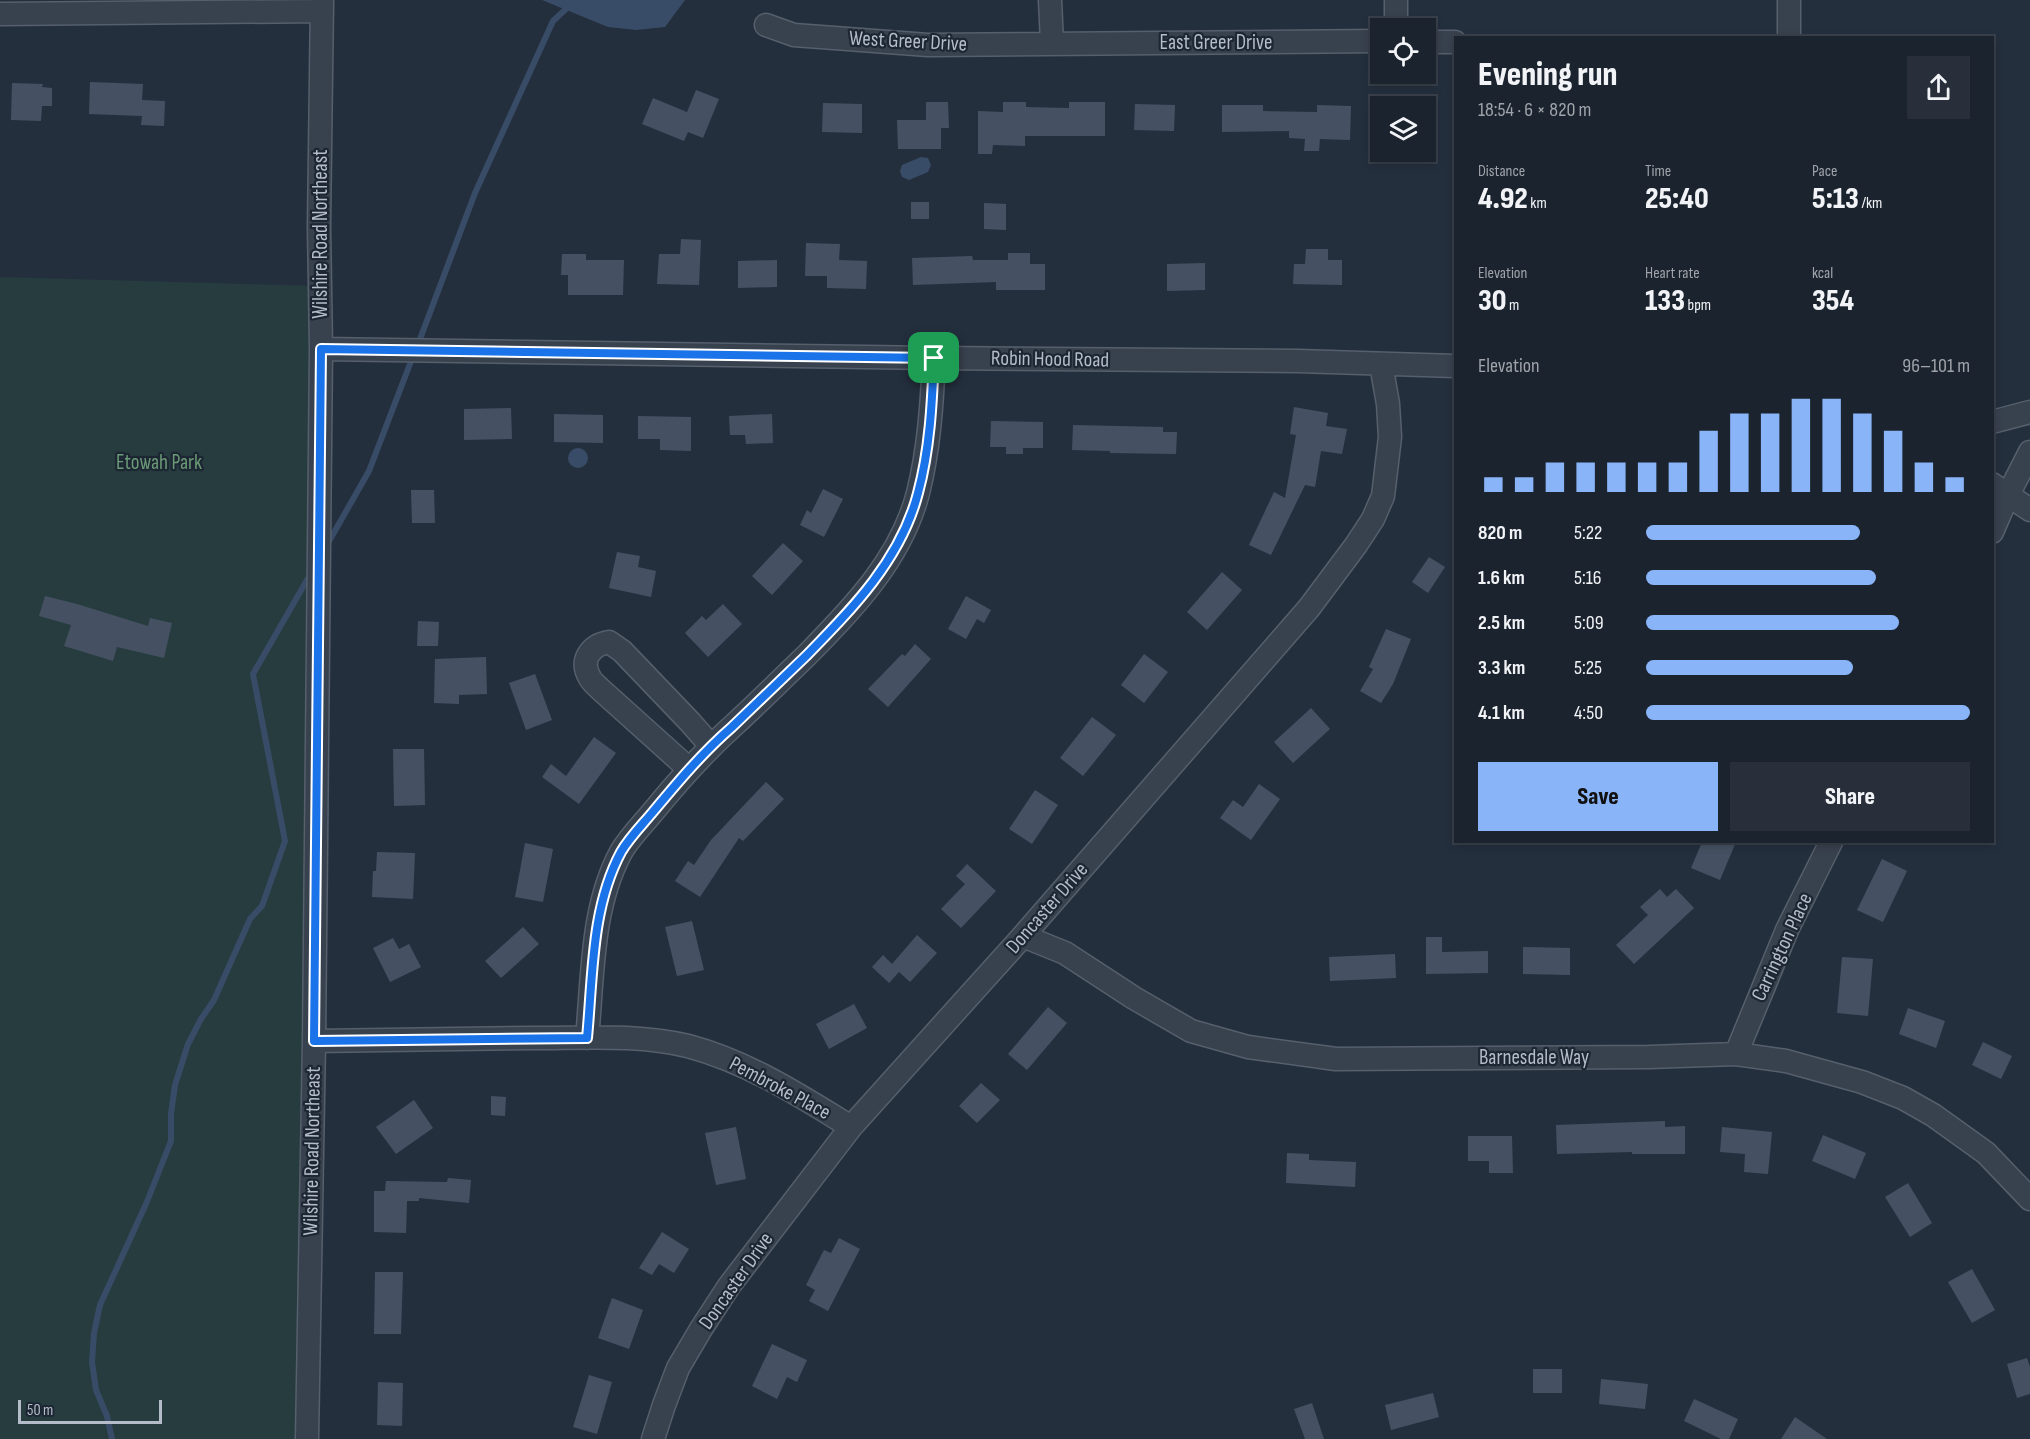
<!DOCTYPE html>
<meta charset="utf-8">
<style>
:root{--surface:#1b232e;--page:#282f3a;--text:#f1f3f6;--muted:#a0a4aa;--line:#39404a;--accent:#8ab4f8}
body{margin:0;font-family:"Sofia Sans Condensed",sans-serif;background:var(--page);color:var(--text);height:100vh;display:flex;flex-direction:column;font-size:22px;white-space:nowrap}
*{box-sizing:border-box;margin:0}
p{font-size:20px;color:var(--muted)}
.icon{flex:none;width:33px;height:33px;fill:none;stroke:currentColor;stroke-width:2;stroke-linecap:round;stroke-linejoin:round}
.map{position:relative;flex:1;overflow:hidden}
.drawer{position:absolute;left:1454px;top:36px;width:540px;height:807px;display:flex;flex-direction:column;background:var(--surface);border-radius:0px;box-shadow:0 3px 9px #0003,0 0 0 2px var(--line)}
.drawer>*{flex:none}
.controls{position:absolute;left:1370px;top:18px;display:grid;gap:12px}
.controls a{display:grid;place-items:center;width:66px;height:66px;border-radius:0px;background:var(--surface);box-shadow:0 3px 9px #0003,0 0 0 2px var(--line);font-size:30px}
.scale{position:absolute;left:18px;bottom:15px;width:144px;box-sizing:border-box;padding-left:6px;border:3px solid #b4bcc9;border-top:0;font-size:16px;line-height:21px;white-space:nowrap;color:#b4bcc9;-webkit-text-stroke:4px #1d2633;paint-order:stroke}
.pin{position:absolute;display:grid;place-items:center;width:51px;height:51px;color:#fff;margin:-26px;border-radius:12px;box-shadow:0 3px 9px #0006}
.round{display:grid;place-items:center;flex:none;width:63px;height:63px;border-radius:0px;background:var(--page)}
.overview{display:flex;align-items:center;justify-content:space-between;height:102px;padding:0 24px}
h1{font-size:33px;font-weight:800;line-height:45px}
.stats{display:grid;grid-template-columns:repeat(3,1fr);gap:9px;height:102px;padding:6px 24px}
.stats div{display:grid;align-content:center}
.stats b{font-size:30px;font-weight:800}
.stats small{font-size:16px;font-weight:400}
.stats p{font-size:16px}
.chart{height:168px;padding:12px 24px}
.chart p{display:flex;justify-content:space-between}
.chart svg{width:100%;height:108px;margin-top:6px;stroke:var(--accent);stroke-width:6}
.primary-button{display:flex;gap:12px;margin-top:auto;padding:12px 24px}
.primary-button a{flex:1;height:69px;border-radius:0px;background:var(--accent);color:#111;font-size:24px;font-weight:800;line-height:69px;text-align:center}
.primary-button a+a{background:var(--page);color:var(--text)}
ul{padding:0 24px;list-style:none;font-size:20px}
li{display:grid;grid-template-columns:96px 72px 1fr;align-items:center;height:45px}
li i{height:15px;border-radius:8px;background:var(--accent)}
.map>svg:first-child{display:block}
.green{fill:#263c3f}
.water{fill:#394c67}
.lines{fill:none;stroke-linecap:round;stroke-linejoin:round}
.stream{stroke:#394c67;stroke-width:6}
.building{fill:#455162}
.street-casing{stroke:#565f6c;stroke-width:25}
.street{stroke:#38414e;stroke-width:22}
.route-casing{stroke:#fff;stroke-width:12}
.route{stroke:#1a73e8;stroke-width:8}
.labels{text-anchor:middle;dominant-baseline:central;stroke-width:4.5;stroke-linejoin:round;paint-order:stroke}
.street-label{font-size:21px;fill:#b4bcc9;stroke:#1d2633}
.park-label{font-size:21px;fill:#6b9a76;stroke:#1d2633}
</style>
<div class="map">
<svg width="2030" height="1439" viewBox="0 0 2030 1439">
<rect width="100%" height="100%" fill="#242f3e"/>
<path class="green" d="M0 277 320 286 307 1439H0Z"/>
<path class="water" d="M542 0H685L665 27 636 30 608 27Z
M921 157 928 158 931 165 928 172 909 180 902 177 900 171 902 165Z
M568 458a10 10 0 1 1 20 0a10 10 0 1 1-20 0Z"/>
<g class="lines">
<path class="stream" d="M417 347 475 193 553 21 566 9
M328 543 369 471 413 356
M112 1439 107 1416 96 1390 92 1362 94 1333 100 1305 146 1204 171 1141V1114L175 1085 188 1044 201 1019 214 1000 250 919 262 906 285 841 253 674 311 573"/>
</g>
<path class="building" d="M90 82 143 84 142 100 165 101 164 126 141 125 142 116 89 114Z
M12 83 43 84 42 87 52 88V106H42L41 121 11 120Z
M696 90 719 99 703 138 688 132 684 141 642 124 653 98 687 112Z
M926 102H948L949 128H941V149H898L897 120H926Z
M1003 102H1026V107L1069 108V102H1105V136H1025V146L993 145 992 154H978V111L1003 112Z
M823 103 862 104V133L822 132Z
M1135 104 1175 105 1174 131 1134 130Z
M1222 105H1263V111L1317 112V105L1351 106 1350 140 1320 139 1319 151H1304L1305 139 1289 138V131L1222 132Z
M911 202H929V219H911Z
M984 203 1006 204V230L984 229Z
M681 239 701 240 699 285 657 284 659 254H680Z
M806 243 840 244 839 260 867 261 866 289 827 288V276H805Z
M1306 249H1328V260H1342V285L1293 284 1294 264H1305Z
M1008 253H1030V264H1045V290H996V282L913 285 912 258 972 256 973 260H1008Z
M562 254H586V260H624L623 295H568V275H561Z
M777 260V287L738 288V261Z
M1205 263V290L1167 291V264Z
M1294 407 1328 413 1326 426 1347 429 1342 454 1321 451 1315 487 1305 485 1271 555 1249 545 1274 492 1285 498 1296 435 1290 434Z
M511 408 512 439 464 440V409Z
M554 414 603 415V443L554 442Z
M772 414 773 443 746 444 745 435H730L729 416Z
M638 416 691 417V451L660 450V439H638Z
M991 421 1043 422V448H1023V454H1006V447H990Z
M1073 425 1163 427V432H1177L1176 454 1110 453V451L1072 450Z
M823 489 843 499 824 537 800 525 807 510 811 513Z
M411 490H434L435 523H412Z
M783 543 803 561 772 595 752 576Z
M617 552 640 556 638 567 656 571 651 597 609 588Z
M1429 557 1445 567 1428 593 1412 582Z
M1222 572 1242 590 1207 630 1187 612Z
M45 596 77 604 148 626 150 618 172 623 164 658 117 647 113 661 64 646 71 625 39 616Z
M966 596 991 610 984 623 977 619 966 639 948 629Z
M723 604 742 624 708 657 685 633 702 616 706 620Z
M418 621 439 622 438 646H417Z
M1386 629 1411 639 1393 684 1381 703 1360 691 1373 669 1369 667Z
M915 644 931 659 888 707 868 689 902 654 905 656Z
M1144 654 1168 672 1144 703 1121 685Z
M486 657 487 694 459 695V704L434 703 435 659Z
M535 674 552 720 526 730 509 683Z
M1311 708 1330 729 1293 763 1274 742Z
M1092 717 1116 735 1083 776 1060 758Z
M594 737 616 753 579 804 542 777 551 764 566 776Z
M393 749H424L425 805 394 806Z
M766 782 784 799 743 841 739 838 700 897 675 881 688 861 694 865 711 840Z
M1259 784 1280 799 1251 840 1220 818 1233 800 1243 807Z
M1035 790 1058 805 1032 844 1009 829Z
M1702 842H1736L1720 880 1691 868Z
M525 843 553 849 543 902 515 897Z
M377 852 415 853 413 899 372 897 373 871H376Z
M1882 859 1907 871 1883 922 1857 910Z
M967 864 996 891 961 928 941 909 965 884 956 876Z
M1660 889 1667 897 1676 889 1694 908 1634 964 1616 945 1648 915 1640 907Z
M692 921 704 970 677 976 665 927Z
M523 927 539 944 501 978 485 961Z
M917 935 937 953 910 982 899 972 889 983 872 967 883 955 892 964Z
M1426 937H1442V952L1488 951V973L1426 974Z
M393 938 399 949 409 944 421 967 390 982 373 948Z
M1523 947 1570 948V975L1523 974Z
M1395 954 1396 978 1330 981 1329 957Z
M1842 957 1873 959 1868 1016 1837 1013Z
M854 1004 867 1028 829 1049 816 1024Z
M1048 1007 1067 1023 1027 1070 1008 1054Z
M1908 1008 1945 1021 1936 1048 1899 1034Z
M1983 1042 2012 1056 2001 1079 1972 1065Z
M981 1083 1000 1100 977 1123 959 1106Z
M491 1096 506 1097 505 1116 491 1115Z
M414 1100 433 1128 396 1154 376 1127Z
M1665 1121V1127L1685 1126V1154H1632V1152L1557 1154 1556 1125Z
M736 1127 746 1179 716 1185 705 1133Z
M1722 1127 1772 1132 1768 1174 1744 1172 1745 1154 1720 1152Z
M1823 1135 1866 1153 1855 1179 1812 1161Z
M1468 1136H1512L1513 1173H1489V1161H1468Z
M1287 1153 1309 1154V1160L1356 1162 1355 1187 1286 1183Z
M448 1178 471 1180 469 1203 419 1198V1201H407L406 1233 374 1232V1191H385L386 1181 447 1182Z
M1908 1183 1932 1223 1910 1237 1885 1197Z
M662 1232 689 1249 674 1273 659 1264 652 1275 639 1268Z
M839 1238 860 1249 828 1311 809 1301 815 1290 806 1285 824 1250 831 1253Z
M1972 1269 1995 1310 1972 1323 1948 1282Z
M375 1272H403L401 1334H374Z
M612 1298 643 1310 629 1349 598 1338Z
M772 1344 807 1360 797 1382 787 1377 777 1399 752 1386Z
M2027 1358 2030 1367V1394L2017 1398 2007 1364Z
M1533 1369H1562V1393H1533Z
M589 1375 612 1382 597 1434 573 1427Z
M1601 1379 1648 1384 1645 1409 1599 1404Z
M378 1382 403 1383 402 1426 377 1425Z
M1433 1393 1439 1417 1391 1430 1385 1405Z
M1694 1399 1738 1419 1729 1439H1721L1684 1421Z
M1312 1403 1324 1439H1305L1294 1409Z
M1795 1417 1827 1439H1781Z"/>
<g class="lines">
<g class="street-casing">
<path id="street" d="M1050 0 1052 43
M1396 0V28
M1789 0V38
M0 14 322 11
M766 25 794 35 928 45 1380 41
M1425 42H1455
M321 349 934 358 1298 361 1455 366
M1992 422 2030 412
M1992 484 2030 510
M1992 532 2008 495 2030 452
M689 769 600 689C597 686 592 682 590 678 579 660 591 645 609 642L622 651 690 722 711 746
M1023 936 1065 953 1134 998 1191 1031 1248 1047 1336 1059 1649 1057 1736 1054 1786 1061 1862 1082 1903 1098 1933 1115 1986 1153 2030 1199
M587 1038C593 976 591 908 621 852 629 838 642 825 652 813 678 781 705 751 735 724 760 701 783 678 807 655 853 608 901 559 918 493 929 449 932 403 934 358
M314 1041C387 1040 460 1039 533 1038 584 1038 639 1034 688 1046 748 1062 799 1095 851 1127
M1736 1054 1787 930 1831 842
M307 1439 314 1041 321 349 319 226 322 0
M653 1439 664 1405 678 1368 701 1329 729 1286 851 1127 1023 936 1309 608 1356 545 1373 519 1383 496 1390 437 1388 404 1381 364"/>
</g>
<use href="#street" class="street"/>
</g>
<g class="lines">
<g class="route-casing">
<path id="route" d="M321 349 934 358C932 403 930 449 918 493 901 559 853 608 807 655 782 679 757 703 732 727 702 753 677 783 652 813 642 825 629 838 621 852 591 908 593 976 587 1038L314 1041Z"/>
</g>
<use href="#route" class="route"/>
</g>
<g class="labels">
<g class="street-label">
<text transform="translate(908 41) rotate(3)">West Greer Drive</text>
<text x="1216" y="42">East Greer Drive</text>
<text transform="translate(320 234) rotate(-90)">Wilshire Road Northeast</text>
<text transform="translate(1050 359) rotate(1)">Robin Hood Road</text>
<text transform="translate(1047 908) rotate(-49)">Doncaster Drive</text>
<text transform="translate(1782 947) rotate(-65)">Carrington Place</text>
<text x="1534" y="1057">Barnesdale Way</text>
<text transform="translate(780 1088) rotate(28)">Pembroke Place</text>
<text transform="translate(312 1151) rotate(-89)">Wilshire Road Northeast</text>
<text transform="translate(736 1281) rotate(-55)">Doncaster Drive</text>
</g>
<g class="park-label">
<text x="159" y="462">Etowah Park</text>
</g>
</g>
</svg>
<div class="controls">
<a><svg class="icon" aria-label="locate" viewBox="0 0 24 24"><circle cx="12" cy="12" r="6"/><path d="M12 2v4M12 18v4M2 12h4M18 12h4"/></svg></a>
<a><svg class="icon" aria-label="layers" viewBox="0 0 24 24"><path d="M12 4l9 5-9 5-9-5zM3 14l9 5 9-5"/></svg></a>
</div>
<div class="scale">50 m</div>
<div class="pin" style="left:934px;top:358px;background:#1e9e55"><svg class="icon" aria-label="arrive" viewBox="0 0 24 24"><path d="M6 21V4h12l-3 4 3 4H6"/></svg></div>
<section class="drawer">
<div class="overview"><div><h1>Evening run</h1><p>18:54 · 6 × 820 m</p></div><a class="round"><svg class="icon" aria-label="share" viewBox="0 0 24 24"><path d="M12 15V3M7 8l5-5 5 5M5 13v7h14v-7"/></svg></a></div>
<div class="stats">
<div><p>Distance</p><b>4.92<small> km</small></b></div>
<div><p>Time</p><b>25:40</b></div>
<div><p>Pace</p><b>5:13<small> /km</small></b></div>
</div>
<div class="stats">
<div><p>Elevation</p><b>30<small> m</small></b></div>
<div><p>Heart rate</p><b>133<small> bpm</small></b></div>
<div><p>kcal</p><b>354</b></div>
</div>
<div class="chart"><p><span>Elevation</span>96–101 m</p>
<svg viewBox="0 0 160 44" preserveAspectRatio="none"><path d="M5 44V38M15 44V38M25 44V32M35 44V32M45 44V32M55 44V32M65 44V32M75 44V19M85 44V12M95 44V12M105 44V6M115 44V6M125 44V12M135 44V19M145 44V32M155 44V38"/></svg>
</div>
<ul>
<li><b>820 m</b>5:22<i style="width:66%"></i></li>
<li><b>1.6 km</b>5:16<i style="width:71%"></i></li>
<li><b>2.5 km</b>5:09<i style="width:78%"></i></li>
<li><b>3.3 km</b>5:25<i style="width:64%"></i></li>
<li><b>4.1 km</b>4:50<i style="width:100%"></i></li>
</ul>
<div class="primary-button"><a>Save</a><a>Share</a></div>
</section>
</div>
